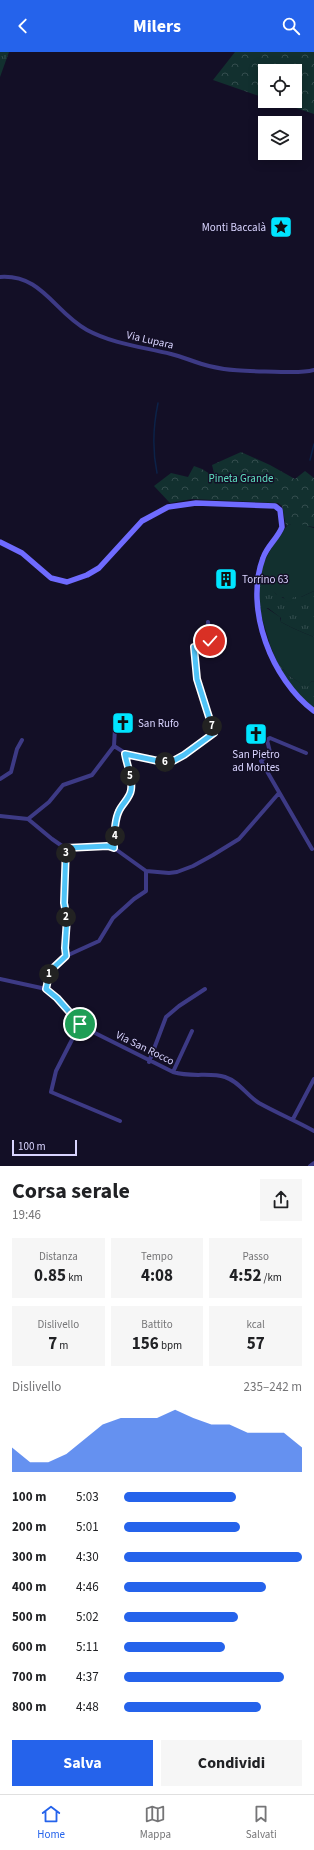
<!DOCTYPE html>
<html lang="it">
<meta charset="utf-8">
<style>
:root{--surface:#fff;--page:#f6f6f6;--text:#202124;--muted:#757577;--line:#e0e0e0;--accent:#2563eb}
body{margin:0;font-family:"Source Sans 3",sans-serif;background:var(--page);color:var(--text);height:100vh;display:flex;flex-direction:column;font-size:15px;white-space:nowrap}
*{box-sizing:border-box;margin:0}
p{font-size:13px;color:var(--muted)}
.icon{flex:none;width:22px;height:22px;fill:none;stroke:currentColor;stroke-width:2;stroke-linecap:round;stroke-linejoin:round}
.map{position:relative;height:1114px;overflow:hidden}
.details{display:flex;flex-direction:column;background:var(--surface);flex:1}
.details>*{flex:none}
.tools{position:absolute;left:258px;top:12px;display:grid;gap:8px}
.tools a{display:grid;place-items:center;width:44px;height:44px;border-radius:0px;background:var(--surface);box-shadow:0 2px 10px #0003;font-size:20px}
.scale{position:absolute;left:12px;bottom:10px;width:65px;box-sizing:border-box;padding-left:4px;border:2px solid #d9d4ff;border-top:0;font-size:11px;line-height:14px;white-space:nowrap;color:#d9d4ff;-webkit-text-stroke:3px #130f26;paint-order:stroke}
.pin{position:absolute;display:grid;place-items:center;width:34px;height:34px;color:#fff;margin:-17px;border:2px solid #fff;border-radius:50%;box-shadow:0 1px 4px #0007}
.km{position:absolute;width:20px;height:20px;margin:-10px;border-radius:50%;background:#222;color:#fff;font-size:11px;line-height:20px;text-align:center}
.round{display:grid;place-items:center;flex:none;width:42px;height:42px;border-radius:0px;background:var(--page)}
.head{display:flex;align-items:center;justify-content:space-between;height:68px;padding:0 12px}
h1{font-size:22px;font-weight:700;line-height:30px}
.figures{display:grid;grid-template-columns:repeat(3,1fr);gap:6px;height:68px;padding:4px 12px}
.figures div{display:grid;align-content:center;border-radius:0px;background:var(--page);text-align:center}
.figures b{font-size:17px;font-weight:700}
.figures small{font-size:11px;font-weight:400}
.figures p{font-size:11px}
.chart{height:112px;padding:8px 12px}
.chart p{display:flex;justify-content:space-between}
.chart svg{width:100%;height:72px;margin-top:4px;fill:var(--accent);opacity:.7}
.action{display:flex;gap:8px;margin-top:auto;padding:8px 12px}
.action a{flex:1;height:46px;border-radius:0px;background:var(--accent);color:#fff;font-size:16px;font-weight:700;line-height:46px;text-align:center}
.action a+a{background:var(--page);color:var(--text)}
ul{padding:0 12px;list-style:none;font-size:13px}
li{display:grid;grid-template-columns:64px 48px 1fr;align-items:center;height:30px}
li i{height:10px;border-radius:5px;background:var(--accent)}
header{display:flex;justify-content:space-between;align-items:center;height:52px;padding:0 12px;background:var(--accent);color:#fff;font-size:18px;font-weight:700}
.tabs{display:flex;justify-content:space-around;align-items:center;height:56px;border-top:1px solid var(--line);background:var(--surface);font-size:11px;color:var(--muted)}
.tabs a{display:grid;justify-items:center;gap:2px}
.tabs .on{color:var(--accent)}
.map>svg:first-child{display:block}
.grass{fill:url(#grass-tufts)}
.forest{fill:url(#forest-crowns)}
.park{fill:#12302f}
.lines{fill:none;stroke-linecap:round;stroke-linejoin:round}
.stream{stroke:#0c2248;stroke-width:1.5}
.street{stroke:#3d3a85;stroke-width:4}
.secondary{stroke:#6f6bff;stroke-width:5.5}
.route-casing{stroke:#fff;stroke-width:8}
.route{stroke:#4fc3f7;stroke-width:5}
.labels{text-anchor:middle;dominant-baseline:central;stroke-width:3;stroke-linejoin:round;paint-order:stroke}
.poi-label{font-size:11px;fill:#d9d4ff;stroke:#130f26;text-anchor:start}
.street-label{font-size:11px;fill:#d9d4ff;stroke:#130f26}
.park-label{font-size:11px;fill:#5fe0c0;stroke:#130f26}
</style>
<header><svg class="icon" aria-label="back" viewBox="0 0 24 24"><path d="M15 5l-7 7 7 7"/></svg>Milers<svg class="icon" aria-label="search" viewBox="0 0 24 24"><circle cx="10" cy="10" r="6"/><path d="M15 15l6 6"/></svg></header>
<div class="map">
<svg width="314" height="1114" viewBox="0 0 314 1114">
<defs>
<pattern id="grass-tufts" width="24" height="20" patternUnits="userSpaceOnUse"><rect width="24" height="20" fill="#12302f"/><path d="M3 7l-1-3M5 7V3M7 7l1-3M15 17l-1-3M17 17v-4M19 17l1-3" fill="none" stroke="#344d4e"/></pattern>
<pattern id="forest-crowns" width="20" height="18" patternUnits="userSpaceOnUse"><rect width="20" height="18" fill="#12302f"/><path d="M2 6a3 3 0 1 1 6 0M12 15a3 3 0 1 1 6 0" fill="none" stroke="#344d4e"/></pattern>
</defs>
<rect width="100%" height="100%" fill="#130f26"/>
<path class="grass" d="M0 0H9L0 25Z
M260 524H266L267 530 276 542 287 548 293 545H301L314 539V585C302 580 292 576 281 570V566L268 556H259Z
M279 614H281C287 624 297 629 307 634L312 629 314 630V657L293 637Z"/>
<path class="forest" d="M235 0H314V62L275 49H295V19H265V46L213 28Z
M241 400 270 413 295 427 305 419 314 426V475L291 472 286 474 282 454 278 451 192 447 170 451 154 434 171 421 188 425 194 414 202 417 210 422 214 421 212 413Z"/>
<path class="park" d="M291 472H301L314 476V539L301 545H293L291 549 287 550 283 545H279L268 534 266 525 260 524C264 508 270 497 281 483 284 478 285 474 291 472Z
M265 555 280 565 281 570C292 576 302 580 314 585V630L312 629 307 635C297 629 287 624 281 614H279L270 593 259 556Z"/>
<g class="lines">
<path class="stream" d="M310 408 314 392
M157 421C152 397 153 375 158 351"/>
<path class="street" d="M0 225C42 222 54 260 87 278 113 292 143 295 171 302 184 305 196 311 209 314 233 320 256 319 281 320 292 320 303 321 314 318
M114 694 130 704H139L163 710 173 709 184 703 214 681 197 627 194 595 208 593 210 589 208 570
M114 694 115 676
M306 701 270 686 267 688 270 700 261 709 312 797
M0 727 11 720 17 697 22 688
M0 764 28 767 52 787 65 796
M28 767 49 750 63 733 92 723 114 694
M65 796 64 851 67 866 65 896 66 904
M114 796C114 785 114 769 119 759 122 752 130 746 131 738 133 726 127 714 125 702
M146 819 169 821 177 820 193 814 213 803 239 787 279 741
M0 927 46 937
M46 937C61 950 73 967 89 978L173 1020C192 1026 209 1020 225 1025 240 1030 246 1043 259 1051 277 1061 296 1069 314 1079
M46 937 48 926 53 915 66 904 99 889 113 866 134 847 146 839V819L114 796 109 794 65 796
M80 972 56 1019 51 1040 120 1069
M149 1010 166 965 179 954 205 937
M173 1020 192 979
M293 1067 314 1027
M310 1114 314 1111"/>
<path class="secondary" d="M0 490 22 501 51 526 67 530 87 523 99 516 142 469 168 455 196 451 275 454 280 458 282 475C278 486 267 494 263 506 244 557 272 628 314 659"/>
</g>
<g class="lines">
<g class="route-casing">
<path id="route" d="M80 972 57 946 46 937 50 919 66 904 65 896 67 866 64 851 66 796 108 794 114 796C114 785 114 769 119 759 122 752 130 746 131 738 133 726 127 714 125 702L163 710 173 709 184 703 214 681 197 627 194 595 208 593 210 589"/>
</g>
<use href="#route" class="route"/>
</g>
<defs>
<g id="sight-square" transform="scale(1.15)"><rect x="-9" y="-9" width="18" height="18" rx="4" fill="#00e5ff" stroke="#130f26"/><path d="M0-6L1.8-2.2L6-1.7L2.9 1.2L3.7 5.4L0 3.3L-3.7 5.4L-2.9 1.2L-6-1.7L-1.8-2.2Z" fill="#111"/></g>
<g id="building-square" transform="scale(1.15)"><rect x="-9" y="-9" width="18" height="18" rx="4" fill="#00e5ff" stroke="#130f26"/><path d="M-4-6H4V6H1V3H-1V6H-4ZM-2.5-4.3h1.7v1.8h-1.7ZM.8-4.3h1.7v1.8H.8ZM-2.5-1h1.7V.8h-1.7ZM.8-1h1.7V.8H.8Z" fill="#111"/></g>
<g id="church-square" transform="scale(1.15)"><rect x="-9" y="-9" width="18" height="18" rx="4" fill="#00e5ff" stroke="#130f26"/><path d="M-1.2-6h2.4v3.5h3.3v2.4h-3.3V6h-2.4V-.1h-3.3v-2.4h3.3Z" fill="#111"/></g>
</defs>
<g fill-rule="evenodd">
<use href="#sight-square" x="281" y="175"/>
<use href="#building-square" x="226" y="527"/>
<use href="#church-square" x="123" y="671"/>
<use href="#church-square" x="256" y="682"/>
</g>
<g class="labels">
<g class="poi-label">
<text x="266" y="175" text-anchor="end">Monti Baccalà</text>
<text x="242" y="527">Torrino 63</text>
<text x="138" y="671">San Rufo</text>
<text x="256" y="702" text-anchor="middle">San Pietro<tspan x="256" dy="13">ad Montes</tspan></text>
</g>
<g class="street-label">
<text transform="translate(150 288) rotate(13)">Via Lupara</text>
<text transform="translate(145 996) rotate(26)">Via San Rocco</text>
</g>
<g class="park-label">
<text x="241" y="426">Pineta Grande</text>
</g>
</g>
</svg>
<div class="tools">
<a><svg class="icon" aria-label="locate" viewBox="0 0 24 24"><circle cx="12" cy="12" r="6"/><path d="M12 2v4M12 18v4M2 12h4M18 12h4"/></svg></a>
<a><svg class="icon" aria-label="layers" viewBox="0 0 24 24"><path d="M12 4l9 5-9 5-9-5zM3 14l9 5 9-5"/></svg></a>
</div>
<div class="scale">100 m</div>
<div class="pin" style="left:80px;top:972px;background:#1e9e55"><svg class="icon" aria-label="arrive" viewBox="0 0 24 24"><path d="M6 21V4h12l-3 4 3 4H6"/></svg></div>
<div class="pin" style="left:210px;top:589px;background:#d93025"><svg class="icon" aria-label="check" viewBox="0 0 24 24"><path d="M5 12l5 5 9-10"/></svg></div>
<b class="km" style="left:49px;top:922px">1</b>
<b class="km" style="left:66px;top:865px">2</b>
<b class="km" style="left:66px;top:801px">3</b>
<b class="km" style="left:115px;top:784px">4</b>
<b class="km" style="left:130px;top:724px">5</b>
<b class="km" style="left:165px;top:710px">6</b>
<b class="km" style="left:212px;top:674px">7</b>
</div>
<section class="details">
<div class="head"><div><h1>Corsa serale</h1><p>19:46</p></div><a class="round"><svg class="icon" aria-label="share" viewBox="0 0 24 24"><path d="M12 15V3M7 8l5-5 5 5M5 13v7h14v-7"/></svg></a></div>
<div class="figures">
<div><p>Distanza</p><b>0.85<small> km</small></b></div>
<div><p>Tempo</p><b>4:08</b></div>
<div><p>Passo</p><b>4:52<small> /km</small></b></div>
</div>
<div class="figures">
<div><p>Dislivello</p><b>7<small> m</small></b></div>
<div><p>Battito</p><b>156<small> bpm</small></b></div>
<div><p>kcal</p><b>57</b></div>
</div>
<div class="chart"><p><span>Dislivello</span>235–242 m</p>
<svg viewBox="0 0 160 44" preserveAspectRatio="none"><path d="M0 44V29L10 38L20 38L30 33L40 24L50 15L60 11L70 11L80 11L90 6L100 11L110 15L120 15L130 20L140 20L150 20L160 29V44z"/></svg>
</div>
<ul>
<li><b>100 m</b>5:03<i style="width:63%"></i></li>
<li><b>200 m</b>5:01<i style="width:65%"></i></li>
<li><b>300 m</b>4:30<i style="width:100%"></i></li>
<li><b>400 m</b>4:46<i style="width:80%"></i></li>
<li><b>500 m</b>5:02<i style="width:64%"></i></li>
<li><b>600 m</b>5:11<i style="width:57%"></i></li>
<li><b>700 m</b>4:37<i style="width:90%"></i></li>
<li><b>800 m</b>4:48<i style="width:77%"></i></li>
</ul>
<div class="action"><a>Salva</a><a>Condividi</a></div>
</section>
<nav class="tabs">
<a class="on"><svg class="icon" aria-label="home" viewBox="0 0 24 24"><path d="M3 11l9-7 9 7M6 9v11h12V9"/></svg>Home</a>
<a><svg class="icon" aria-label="map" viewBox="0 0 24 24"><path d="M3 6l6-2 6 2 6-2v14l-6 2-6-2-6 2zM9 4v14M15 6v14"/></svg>Mappa</a>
<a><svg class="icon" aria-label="saved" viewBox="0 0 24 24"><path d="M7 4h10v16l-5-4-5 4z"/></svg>Salvati</a>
</nav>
